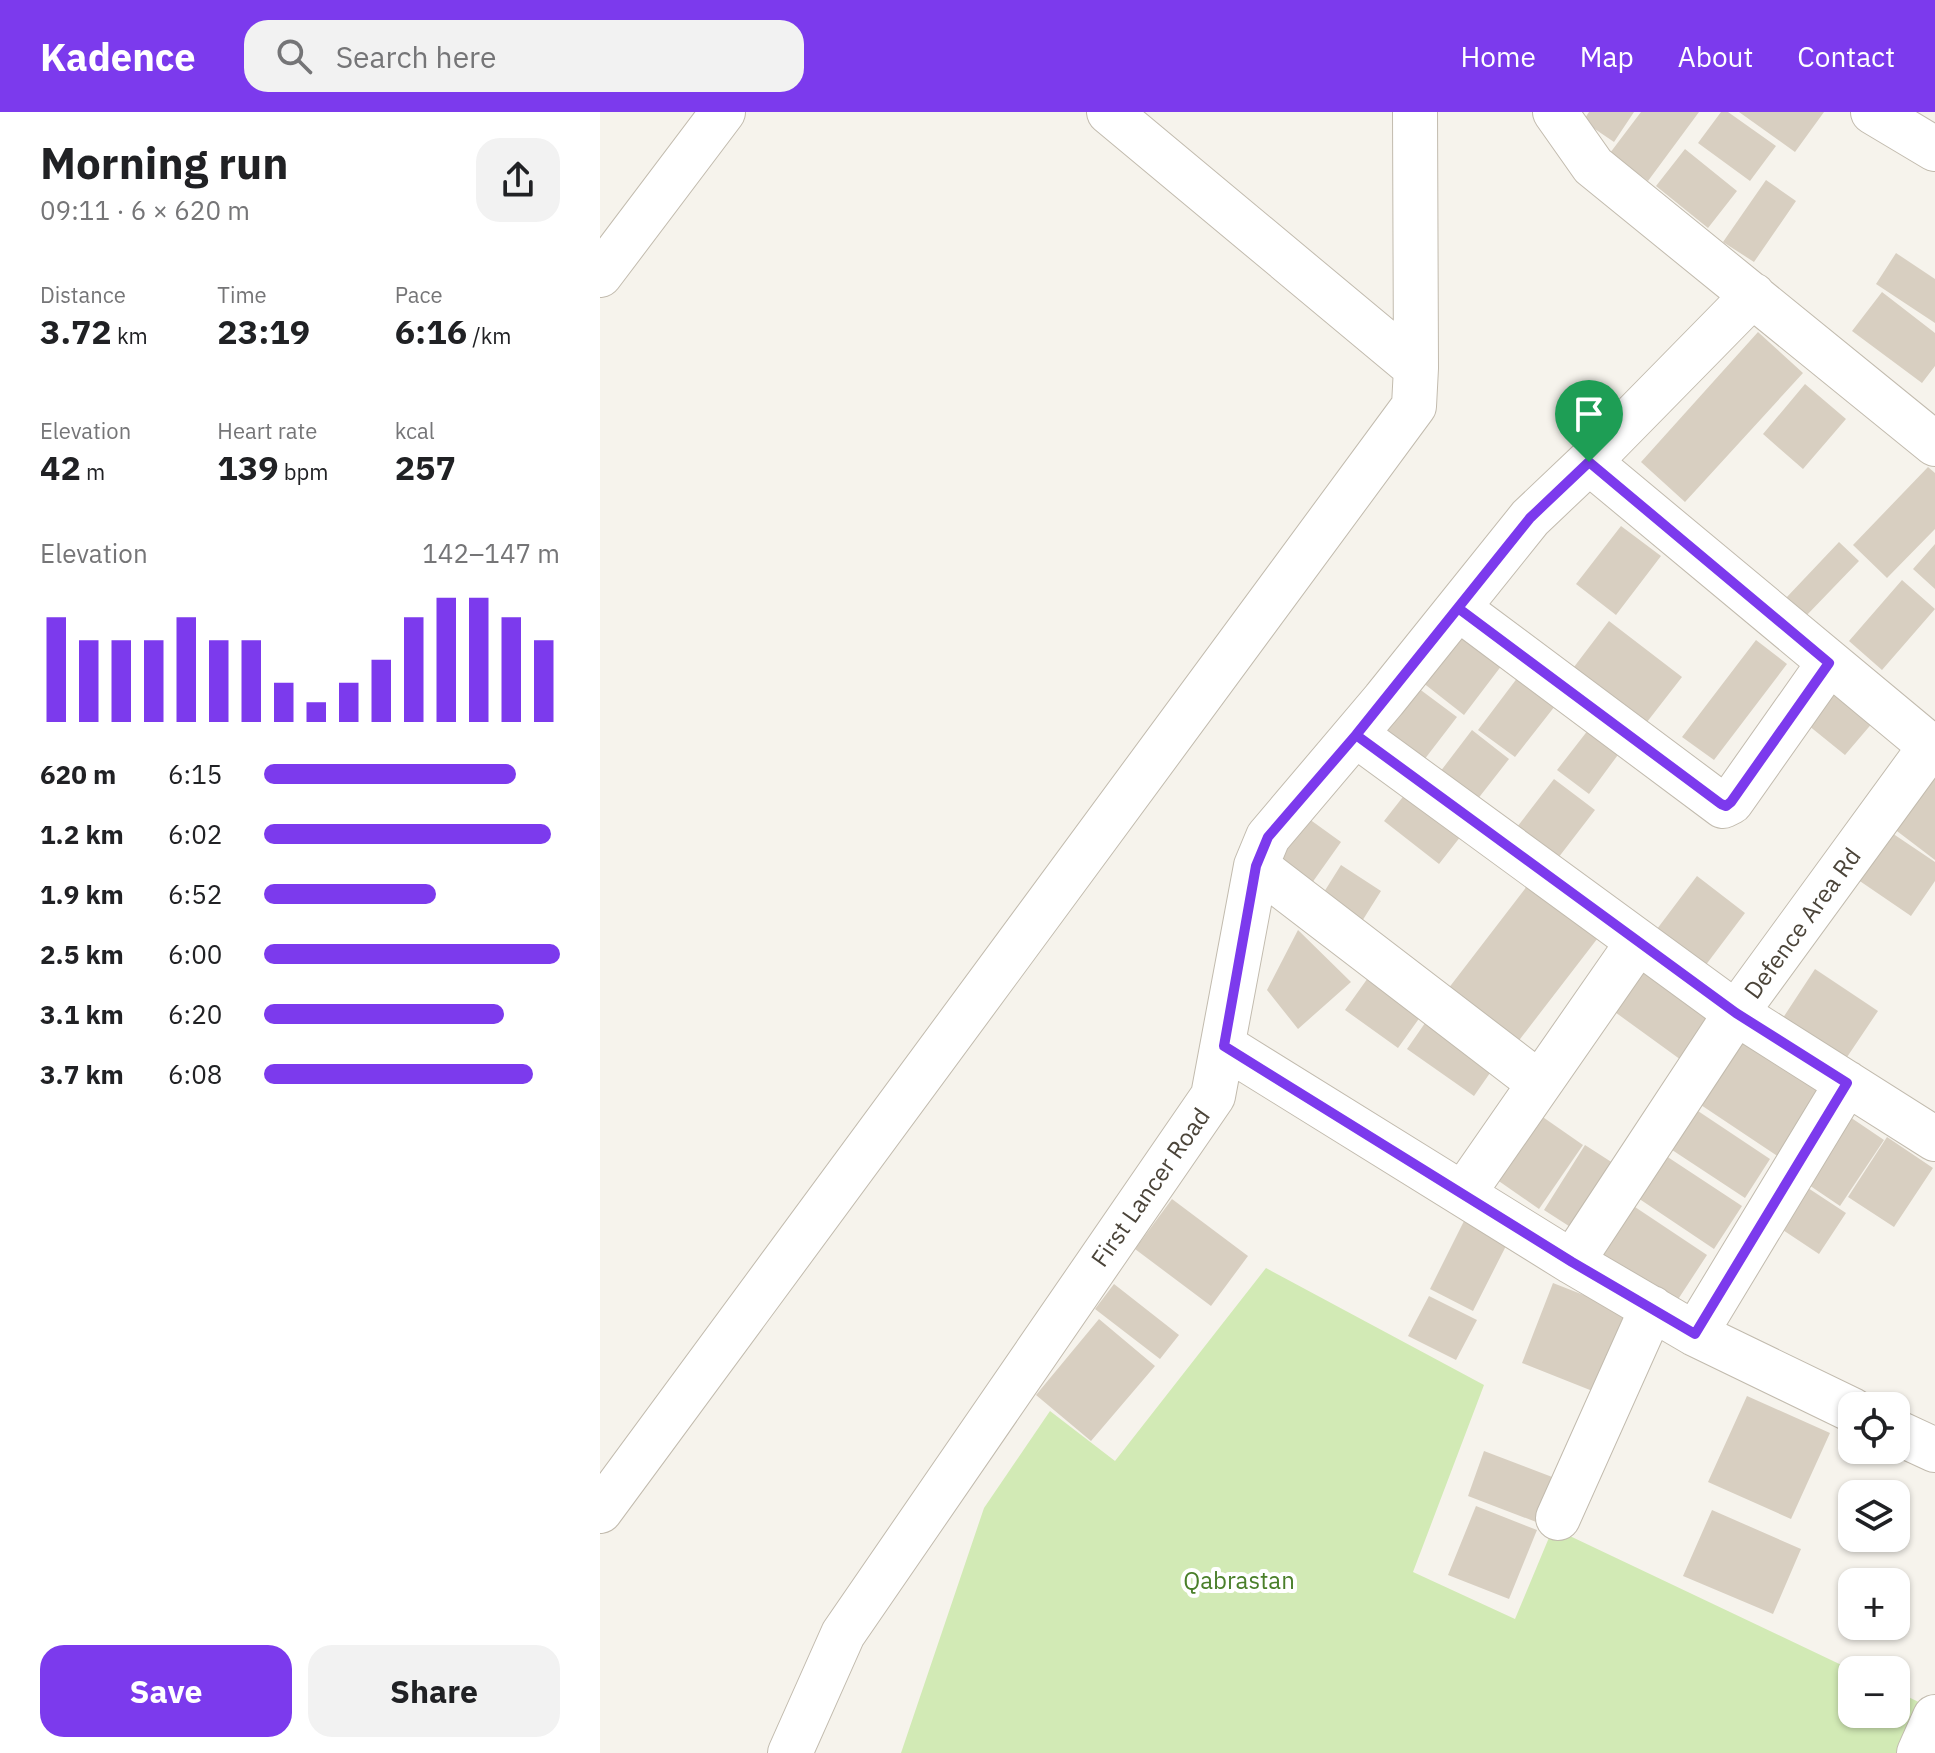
<!DOCTYPE html>
<meta charset="utf-8">
<style>
:root{--surface:#fff;--page:#f2f2f2;--text:#202124;--muted:#757577;--accent:#7c3aed}
body{margin:0;font-family:"IBM Plex Sans",sans-serif;background:var(--page);color:var(--text);height:100vh;display:flex;flex-direction:column;font-size:30px;white-space:nowrap}
*{box-sizing:border-box;margin:0}
p{font-size:26px;color:var(--muted)}
.icon{flex:none;width:44px;height:44px;fill:none;stroke:currentColor;stroke-width:2;stroke-linecap:round;stroke-linejoin:round}
.map{position:relative;flex:1;overflow:hidden}
.panel{display:flex;flex-direction:column;background:var(--surface);width:600px}
.panel>*{flex:none}
.buttons{position:absolute;left:1238px;top:1280px;display:grid;gap:16px}
.buttons a{display:grid;place-items:center;width:72px;height:72px;border-radius:16px;background:var(--surface);box-shadow:0 2px 6px #0004;font-size:40px}
.pin{position:absolute;display:grid;place-items:center;width:68px;height:68px;color:#fff;margin:-82px -34px;border-radius:50% 50% 50% 0;rotate:-45deg;box-shadow:0 0 8px #0007}
.pin .icon{rotate:45deg}
.round{display:grid;place-items:center;flex:none;width:84px;height:84px;border-radius:24px;background:var(--page)}
.summary{display:flex;align-items:center;justify-content:space-between;height:136px;padding:0 40px}
h1{font-size:44px;font-weight:700;line-height:60px}
.stats{display:grid;grid-template-columns:repeat(3,1fr);gap:12px;height:136px;padding:8px 40px}
.stats div{display:grid;align-content:center}
.stats b{font-size:34px;font-weight:700}
.stats small{font-size:22px;font-weight:400}
.stats p{font-size:22px}
.chart{height:224px;padding:16px 40px}
.chart p{display:flex;justify-content:space-between}
.chart svg{width:100%;height:144px;margin-top:8px;stroke:var(--accent);stroke-width:6}
.primary-button{display:flex;gap:16px;margin-top:auto;padding:16px 40px}
.primary-button a{flex:1;height:92px;border-radius:24px;background:var(--accent);color:#fff;font-size:32px;font-weight:700;line-height:92px;text-align:center}
.primary-button a+a{background:var(--page);color:var(--text)}
ul{padding:0 40px;list-style:none;font-size:26px}
li{display:grid;grid-template-columns:128px 96px 1fr;align-items:center;height:60px}
li i{height:20px;border-radius:10px;background:var(--accent)}
header{display:flex;align-items:center;gap:48px;box-sizing:border-box;height:112px;padding:0 40px;background:var(--accent);color:#fff}
header strong{font-size:38px}
nav{display:flex;gap:44px;margin-inline-start:auto;font-size:28px}
.search{width:560px;height:72px;background:var(--page);display:flex;align-items:center;gap:20px;box-sizing:border-box;padding:0 28px;border-radius:24px;color:var(--muted);font-size:30px}
main{display:flex;flex:1;min-height:0}
.map>svg:first-child{display:block}
.green{fill:#d2eab5}
.building{fill:#d8cfc1}
.lines{fill:none;stroke-linecap:round;stroke-linejoin:round}
.minor-casing{stroke:#c2bbae;stroke-width:46}
.minor{stroke:#fff;stroke-width:44}
.route-casing{stroke:#fff;stroke-width:16}
.route{stroke:#7c3aed;stroke-width:10}
.labels{text-anchor:middle;dominant-baseline:central;stroke-width:8;stroke-linejoin:round;paint-order:stroke}
.street-label{font-size:24px;fill:#4b4439;stroke:#fff}
.park-label{font-size:24px;fill:#4a7f2a;stroke:#fff}
</style>
<header>
<strong>Kadence</strong>
<div class="search"><svg class="icon" aria-label="search" viewBox="0 0 24 24"><circle cx="10" cy="10" r="6"/><path d="M15 15l6 6"/></svg>Search here</div>
<nav><a>Home</a><a>Map</a><a>About</a><a>Contact</a></nav>
</header>
<main>
<section class="panel">
<div class="summary"><div><h1>Morning run</h1><p>09:11 · 6 × 620 m</p></div><a class="round"><svg class="icon" aria-label="share" viewBox="0 0 24 24"><path d="M12 15V3M7 8l5-5 5 5M5 13v7h14v-7"/></svg></a></div>
<div class="stats">
<div><p>Distance</p><b>3.72<small> km</small></b></div>
<div><p>Time</p><b>23:19</b></div>
<div><p>Pace</p><b>6:16<small> /km</small></b></div>
</div>
<div class="stats">
<div><p>Elevation</p><b>42<small> m</small></b></div>
<div><p>Heart rate</p><b>139<small> bpm</small></b></div>
<div><p>kcal</p><b>257</b></div>
</div>
<div class="chart"><p><span>Elevation</span>142–147 m</p>
<svg viewBox="0 0 160 44" preserveAspectRatio="none"><path d="M5 44V12M15 44V19M25 44V19M35 44V19M45 44V12M55 44V19M65 44V19M75 44V32M85 44V38M95 44V32M105 44V25M115 44V12M125 44V6M135 44V6M145 44V12M155 44V19"/></svg>
</div>
<ul>
<li><b>620 m</b>6:15<i style="width:85%"></i></li>
<li><b>1.2 km</b>6:02<i style="width:97%"></i></li>
<li><b>1.9 km</b>6:52<i style="width:58%"></i></li>
<li><b>2.5 km</b>6:00<i style="width:100%"></i></li>
<li><b>3.1 km</b>6:20<i style="width:81%"></i></li>
<li><b>3.7 km</b>6:08<i style="width:91%"></i></li>
</ul>
<div class="primary-button"><a>Save</a><a>Share</a></div>
</section>
<div class="map">
<svg width="1335" height="1641" viewBox="0 0 1335 1641">
<rect width="100%" height="100%" fill="#f6f3ec"/>
<path class="green" d="M666 1156 884 1273 813 1460 915 1507 953 1416 1252 1558V1602H1296V1579L1333 1597 1314 1641H301L384 1396 450 1299 515 1349Z"/>
<path class="building" d="M989 0H1034L1014 30 983 9Z
M1041 0H1099L1048 69 1010 41Z
M1121 0H1128L1176 34 1150 69 1098 31Z
M1139 0H1224L1195 40Z
M1085 37 1137 79 1108 116 1056 74Z
M1166 68 1196 89 1154 150 1123 130Z
M1296 141 1335 167V211L1276 172Z
M1282 180 1335 221V254L1322 271 1252 219Z
M1158 220 1203 261 1085 390 1041 350Z
M1205 272 1246 307 1203 357 1163 322Z
M1328 355 1335 361V417L1287 466 1253 433Z
M1021 414 1061 444 1016 503 976 472Z
M1239 430 1259 449 1205 505 1186 486Z
M1335 432V477L1313 457Z
M1302 468 1335 497 1282 558 1249 529Z
M1009 509 1082 565 1047 610 974 555Z
M860 521 902 553 864 603 822 570Z
M1156 528 1187 552 1114 648 1082 625Z
M918 565 955 594 915 645 878 618Z
M814 573 857 605 824 648 782 616Z
M1232 574 1274 609 1245 643 1203 609Z
M992 613 1023 636 989 682 957 658Z
M872 618 909 647 877 688 840 660Z
M1335 659V748L1289 713Z
M954 667 995 698 955 750 914 719Z
M813 672 868 715 839 752 784 709Z
M698 699 741 730 707 778 664 747Z
M1280 713 1335 750V769L1311 804 1248 761Z
M741 753 781 779 759 814 719 788Z
M1097 764 1145 801 1102 858 1054 821Z
M934 765 1004 818 917 931 848 877Z
M698 818 751 870 698 917 667 878Z
M1042 848 1122 906 1088 953 1008 895Z
M1215 857 1278 899 1239 957 1177 915Z
M770 863 823 901 798 936 745 898Z
M832 901 899 948 874 984 807 937Z
M1142 912 1232 971 1182 1047 1092 987Z
M1086 991 1170 1047 1145 1086 1060 1030Z
M937 1001 983 1033 939 1097 893 1065Z
M1247 1003 1284 1028 1240 1094 1203 1069Z
M1287 1025 1333 1056 1294 1115 1248 1085Z
M985 1033 1016 1053 975 1118 944 1098Z
M1057 1038 1142 1094 1114 1137 1029 1080Z
M1205 1074 1246 1101 1219 1142 1177 1114Z
M572 1087 648 1144 611 1194 535 1137Z
M1023 1087 1107 1143 1075 1192 990 1136Z
M864 1109 907 1132 873 1199 830 1177Z
M953 1171 1027 1200 995 1280 922 1251Z
M514 1172 579 1223 560 1247 495 1197Z
M829 1184 877 1208 856 1248 808 1224Z
M499 1207 555 1254 491 1329 436 1283Z
M1147 1284 1230 1321 1191 1407 1108 1370Z
M884 1339 960 1368 944 1413 868 1384Z
M876 1394 937 1418 909 1487 848 1463Z
M1112 1398 1201 1437 1173 1502 1083 1464Z"/>
<g class="lines">
<g class="minor-casing">
<path id="minor" d="M509 0 816 256
M955 0 993 54 1335 332
M1273 0 1335 37
M0 163 123 0
M989 350 1335 638
M858 496 1123 694 1131 690 1229 551
M756 623 1136 901 1335 1027
M656 754 939 971
M624 934 972 1150 1095 1222 1252 1298
M863 1082 1038 830
M972 1150 1136 901 1330 635
M1095 1222 1247 971
M1296 1320 1335 1338
M0 1399 814 294 816 256 815 0
M958 1406 1052 1196
M190 1641 243 1522 613 984 656 754 668 725 784 588 930 406 989 350 1153 183
M1319 1641 1335 1605"/>
</g>
<use href="#minor" class="minor"/>
</g>
<g class="lines">
<g class="route-casing">
<path id="route" d="M989 350 930 406 756 623 668 725 656 754 624 934 972 1150 1095 1222 1247 971 1136 901 756 623 858 496 1121 692 1126 694 1131 690 1229 551 989 350"/>
</g>
<use href="#route" class="route"/>
</g>
<g class="labels">
<g class="street-label">
<text transform="translate(1202 811) rotate(-54)">Defence Area Rd</text>
<text transform="translate(550 1075) rotate(-55)">First Lancer Road</text>
</g>
<g class="park-label">
<text x="639" y="1468">Qabrastan</text>
</g>
</g>
</svg>
<div class="buttons">
<a><svg class="icon" aria-label="locate" viewBox="0 0 24 24"><circle cx="12" cy="12" r="6"/><path d="M12 2v4M12 18v4M2 12h4M18 12h4"/></svg></a>
<a><svg class="icon" aria-label="layers" viewBox="0 0 24 24"><path d="M12 4l9 5-9 5-9-5zM3 14l9 5 9-5"/></svg></a>
<a>+</a>
<a>−</a>
</div>
<div class="pin" style="left:989px;top:350px;background:#1e9e55"><svg class="icon" aria-label="arrive" viewBox="0 0 24 24"><path d="M6 21V4h12l-3 4 3 4H6"/></svg></div>
</div>
</main>
